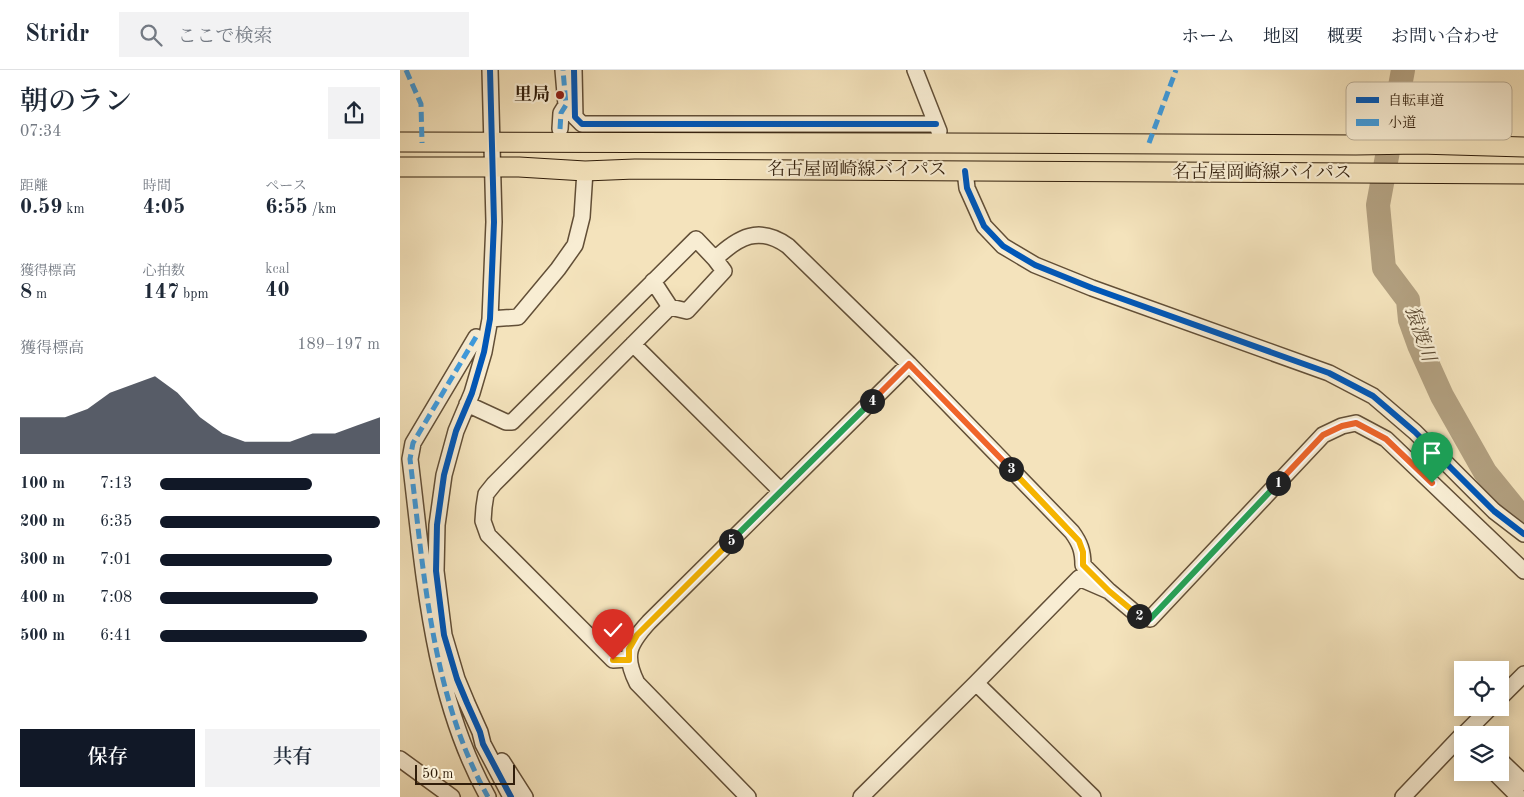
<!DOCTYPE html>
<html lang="ja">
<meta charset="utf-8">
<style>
:root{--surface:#fff;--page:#f2f2f3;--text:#1f2937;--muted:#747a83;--line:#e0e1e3;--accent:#111827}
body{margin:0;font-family:"Old Standard TT","Noto Serif JP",serif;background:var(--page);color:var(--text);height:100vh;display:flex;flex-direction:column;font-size:19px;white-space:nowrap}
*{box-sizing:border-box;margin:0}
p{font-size:16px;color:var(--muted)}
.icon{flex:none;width:28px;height:28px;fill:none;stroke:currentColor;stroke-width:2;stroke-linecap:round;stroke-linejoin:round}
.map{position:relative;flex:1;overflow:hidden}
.drawer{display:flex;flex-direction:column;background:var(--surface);width:400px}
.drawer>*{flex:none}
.buttons{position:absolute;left:1054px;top:591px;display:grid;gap:10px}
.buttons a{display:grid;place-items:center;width:55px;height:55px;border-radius:0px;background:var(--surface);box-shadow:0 2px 12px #0003;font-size:25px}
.scale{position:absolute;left:15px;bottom:12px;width:100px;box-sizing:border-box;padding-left:5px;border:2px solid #311e0b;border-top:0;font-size:14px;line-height:18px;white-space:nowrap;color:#311e0b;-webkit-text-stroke:4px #f8edd3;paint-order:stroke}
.pin{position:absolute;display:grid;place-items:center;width:42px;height:42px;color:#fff;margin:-51px -21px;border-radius:50% 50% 50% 0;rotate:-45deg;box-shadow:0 0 5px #0007}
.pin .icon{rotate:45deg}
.km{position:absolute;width:25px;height:25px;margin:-12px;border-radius:50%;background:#222;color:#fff;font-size:14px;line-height:25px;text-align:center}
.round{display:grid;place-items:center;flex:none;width:52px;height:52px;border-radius:0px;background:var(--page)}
.overview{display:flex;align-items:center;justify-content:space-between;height:85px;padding:0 20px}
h1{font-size:28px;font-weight:600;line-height:38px}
.stats{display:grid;grid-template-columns:repeat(3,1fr);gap:8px;height:85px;padding:5px 20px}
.stats div{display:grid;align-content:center}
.stats b{font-size:21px;font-weight:600}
.stats small{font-size:14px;font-weight:400}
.stats p{font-size:14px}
.chart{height:140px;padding:10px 20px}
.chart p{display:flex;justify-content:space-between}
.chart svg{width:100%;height:90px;margin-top:5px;fill:var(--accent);opacity:.7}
.primary-button{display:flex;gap:10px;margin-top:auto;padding:10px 20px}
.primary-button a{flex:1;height:58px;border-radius:0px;background:var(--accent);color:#fff;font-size:20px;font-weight:600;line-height:58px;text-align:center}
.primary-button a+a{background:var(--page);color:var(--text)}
ul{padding:0 20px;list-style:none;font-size:16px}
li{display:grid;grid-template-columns:80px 60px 1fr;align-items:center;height:38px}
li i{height:12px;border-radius:6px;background:var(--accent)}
header{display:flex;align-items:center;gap:30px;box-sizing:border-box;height:70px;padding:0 25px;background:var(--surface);border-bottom:1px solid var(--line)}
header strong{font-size:24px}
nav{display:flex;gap:28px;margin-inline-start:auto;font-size:18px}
.search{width:350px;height:45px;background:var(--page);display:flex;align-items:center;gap:12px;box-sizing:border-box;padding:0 18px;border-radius:0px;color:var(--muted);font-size:19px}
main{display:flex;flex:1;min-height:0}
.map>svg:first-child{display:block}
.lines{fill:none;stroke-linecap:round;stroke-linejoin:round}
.river{stroke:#b2a080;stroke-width:24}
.minor-casing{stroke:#624f37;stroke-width:18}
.major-casing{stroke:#311e0b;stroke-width:21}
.minor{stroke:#f8edd3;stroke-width:15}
.major{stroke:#f4e3bc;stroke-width:19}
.quiet{stroke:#3e9bde;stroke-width:5;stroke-dasharray:10 5;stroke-linecap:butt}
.cycleway-casing{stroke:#f8edd3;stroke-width:9}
.cycleway{stroke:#0057b8;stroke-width:6}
.split-1-casing{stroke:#fff;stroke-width:10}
.split-2-casing{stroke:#fff;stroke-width:10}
.split-3-casing{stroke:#fff;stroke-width:10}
.split-4-casing{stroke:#fff;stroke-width:10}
.split-5-casing{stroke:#fff;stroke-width:10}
.split-6-casing{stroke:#fff;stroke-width:10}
.split-1{stroke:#f0652b;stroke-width:6}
.split-2{stroke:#22a559;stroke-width:6}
.split-3{stroke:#f5b400;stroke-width:6}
.split-4{stroke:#f0652b;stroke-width:6}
.split-5{stroke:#22a559;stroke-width:6}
.split-6{stroke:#f5b400;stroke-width:6}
.poi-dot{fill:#8f2418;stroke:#f8edd3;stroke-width:2}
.labels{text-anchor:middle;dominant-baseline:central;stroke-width:4.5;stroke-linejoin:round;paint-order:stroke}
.poi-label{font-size:18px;font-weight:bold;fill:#311e0b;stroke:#f8edd3;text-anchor:end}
.street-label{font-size:18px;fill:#311e0b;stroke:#f8edd3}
.water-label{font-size:19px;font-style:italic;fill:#5e4c34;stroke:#f8edd3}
.key{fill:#f8edd3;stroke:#bcaf97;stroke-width:1}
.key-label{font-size:14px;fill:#311e0b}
</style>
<header>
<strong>Stridr</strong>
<div class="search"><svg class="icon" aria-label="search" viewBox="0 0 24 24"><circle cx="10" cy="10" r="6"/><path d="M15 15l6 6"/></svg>ここで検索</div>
<nav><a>ホーム</a><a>地図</a><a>概要</a><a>お問い合わせ</a></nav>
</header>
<main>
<section class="drawer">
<div class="overview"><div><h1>朝のラン</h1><p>07:34</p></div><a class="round"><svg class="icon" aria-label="share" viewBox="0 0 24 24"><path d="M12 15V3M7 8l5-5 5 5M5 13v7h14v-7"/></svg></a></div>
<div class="stats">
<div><p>距離</p><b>0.59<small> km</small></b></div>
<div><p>時間</p><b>4:05</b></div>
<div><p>ペース</p><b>6:55<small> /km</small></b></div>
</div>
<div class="stats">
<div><p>獲得標高</p><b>8<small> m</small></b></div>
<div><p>心拍数</p><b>147<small> bpm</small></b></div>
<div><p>kcal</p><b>40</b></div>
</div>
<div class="chart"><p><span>獲得標高</span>189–197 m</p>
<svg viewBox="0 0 160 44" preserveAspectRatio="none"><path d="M0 44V26L10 26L20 26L30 22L40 14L50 10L60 6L70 14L80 26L90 34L100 38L110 38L120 38L130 34L140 34L150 30L160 26V44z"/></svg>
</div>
<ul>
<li><b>100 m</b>7:13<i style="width:69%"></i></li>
<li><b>200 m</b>6:35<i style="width:100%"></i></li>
<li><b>300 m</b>7:01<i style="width:78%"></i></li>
<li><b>400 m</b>7:08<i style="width:72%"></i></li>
<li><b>500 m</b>6:41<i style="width:94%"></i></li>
</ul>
<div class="primary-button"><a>保存</a><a>共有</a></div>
</section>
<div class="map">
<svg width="1124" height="727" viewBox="0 0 1124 727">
<rect width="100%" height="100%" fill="#f4e3bc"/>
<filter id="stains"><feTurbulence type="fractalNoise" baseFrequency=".004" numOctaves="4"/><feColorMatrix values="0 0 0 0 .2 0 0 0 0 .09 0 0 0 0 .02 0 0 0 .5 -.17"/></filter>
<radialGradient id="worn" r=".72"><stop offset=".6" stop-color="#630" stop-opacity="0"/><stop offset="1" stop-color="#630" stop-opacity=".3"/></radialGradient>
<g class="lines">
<path class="river" d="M1003 0 978 135 984 198 1008 230 1010 250 1019 275 1042 326 1085 402 1124 450"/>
<g class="minor-casing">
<path id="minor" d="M90 0 94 152 90 249 84 282 72 323 56 361 44 405 37 455 36 501 44 565 57 609 67 633 80 662 83 674 111 727
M174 0 175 47 182 54H536
M515 0 539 61
M160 59 161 43 166 35 163 0
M565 101 567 118 584 156 603 176 635 195 692 218 929 303 973 326 1015 362 1094 441 1124 464
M253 211 270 237
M90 249 118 247 158 199 175 175 182 147 185 101
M76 267 13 373 10 389C24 502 31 625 88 727
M233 274 381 421
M67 334 106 352H112L296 169 315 189
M709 521 740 547 750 549 923 365 942 356 956 353 986 369 1124 501
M229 589 213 590 88 465 83 451 84 437 86 424 94 414 270 237 287 241 324 201 315 189C338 167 359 155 388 176L509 294 672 462C680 473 683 481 683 495L709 521 679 508 576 613 461 727
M576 613 693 727
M1100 628 1124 604
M1063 665 1090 638
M0 689 52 727
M1100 690 1124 713
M102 691 125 727
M1094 702 1119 727
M348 727 237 613C223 585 229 574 249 552L509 294
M1003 727 1062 665"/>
</g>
<g class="major-casing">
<path id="major" d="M0 72 545 73 956 75 1019 74 1124 77
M0 97H119L185 101 235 99 1124 104"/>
</g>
<use href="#minor" class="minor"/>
<use href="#major" class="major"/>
<path class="quiet" d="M6 0 21 34 22 73
M160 59 161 43 166 35 163 0
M749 73 776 0
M76 267 13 373 10 389C24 502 31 625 88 727"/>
<g class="cycleway-casing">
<path id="cycleway" d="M90 0 94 152 90 249 84 282 72 323 56 361 44 405 37 455 36 501 44 565 57 609 67 633 80 662 83 674 111 727
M174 0 175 47 182 54H536
M565 101 567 118 584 156 603 176 635 195 692 218 929 303 973 326 1015 362 1094 441 1124 464"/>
</g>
<use href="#cycleway" class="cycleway"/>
</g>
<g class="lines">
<g class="split-1-casing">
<path id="split-1" d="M878 413 923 365 942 356 956 353 986 369 1032 413"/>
</g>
<g class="split-2-casing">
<path id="split-2" d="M739 546 750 549 878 413"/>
</g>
<g class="split-3-casing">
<path id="split-3" d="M611 399 679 471 683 482V495L709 521 739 546"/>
</g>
<g class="split-4-casing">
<path id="split-4" d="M472 331 509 294 611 399"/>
</g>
<g class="split-5-casing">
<path id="split-5" d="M331 471 472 331"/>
</g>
<g class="split-6-casing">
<path id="split-6" d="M213 590H229V579L237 565 331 471"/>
</g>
<use href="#split-1" class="split-1"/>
<use href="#split-2" class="split-2"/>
<use href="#split-3" class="split-3"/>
<use href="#split-4" class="split-4"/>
<use href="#split-5" class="split-5"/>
<use href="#split-6" class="split-6"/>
</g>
<circle class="poi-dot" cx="160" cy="25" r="5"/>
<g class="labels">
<g class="poi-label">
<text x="150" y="25">里局</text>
</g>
<g class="street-label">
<text x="457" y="100">名古屋岡崎線バイパス</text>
<text x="862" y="103">名古屋岡崎線バイパス</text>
</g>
<g class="water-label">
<text transform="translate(1019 264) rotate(71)">猿渡川</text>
</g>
</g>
<rect x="946" y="12" width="166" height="58" rx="8" class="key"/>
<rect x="956" y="27" width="23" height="6" fill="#0057b8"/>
<rect x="956" y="49" width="23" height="7" fill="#3e9bde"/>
<g class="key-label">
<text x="988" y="35">自転車道</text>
<text x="988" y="57">小道</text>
</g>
<rect width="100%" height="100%" filter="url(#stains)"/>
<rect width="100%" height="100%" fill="url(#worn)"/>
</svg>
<div class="buttons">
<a><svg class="icon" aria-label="locate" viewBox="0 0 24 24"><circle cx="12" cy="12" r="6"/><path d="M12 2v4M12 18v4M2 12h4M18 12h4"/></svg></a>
<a><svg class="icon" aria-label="layers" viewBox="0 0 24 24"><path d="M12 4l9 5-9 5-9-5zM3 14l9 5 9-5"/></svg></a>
</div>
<div class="scale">50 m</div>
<div class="pin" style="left:1032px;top:413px;background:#1e9e55"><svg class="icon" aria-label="arrive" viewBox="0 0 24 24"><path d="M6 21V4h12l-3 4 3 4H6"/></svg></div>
<div class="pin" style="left:213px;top:590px;background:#d93025"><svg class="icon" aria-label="check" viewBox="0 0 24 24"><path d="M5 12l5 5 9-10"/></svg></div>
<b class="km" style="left:878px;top:413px">1</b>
<b class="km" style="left:739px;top:546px">2</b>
<b class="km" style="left:611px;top:399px">3</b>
<b class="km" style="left:472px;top:331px">4</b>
<b class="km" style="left:331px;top:471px">5</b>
</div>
</main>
